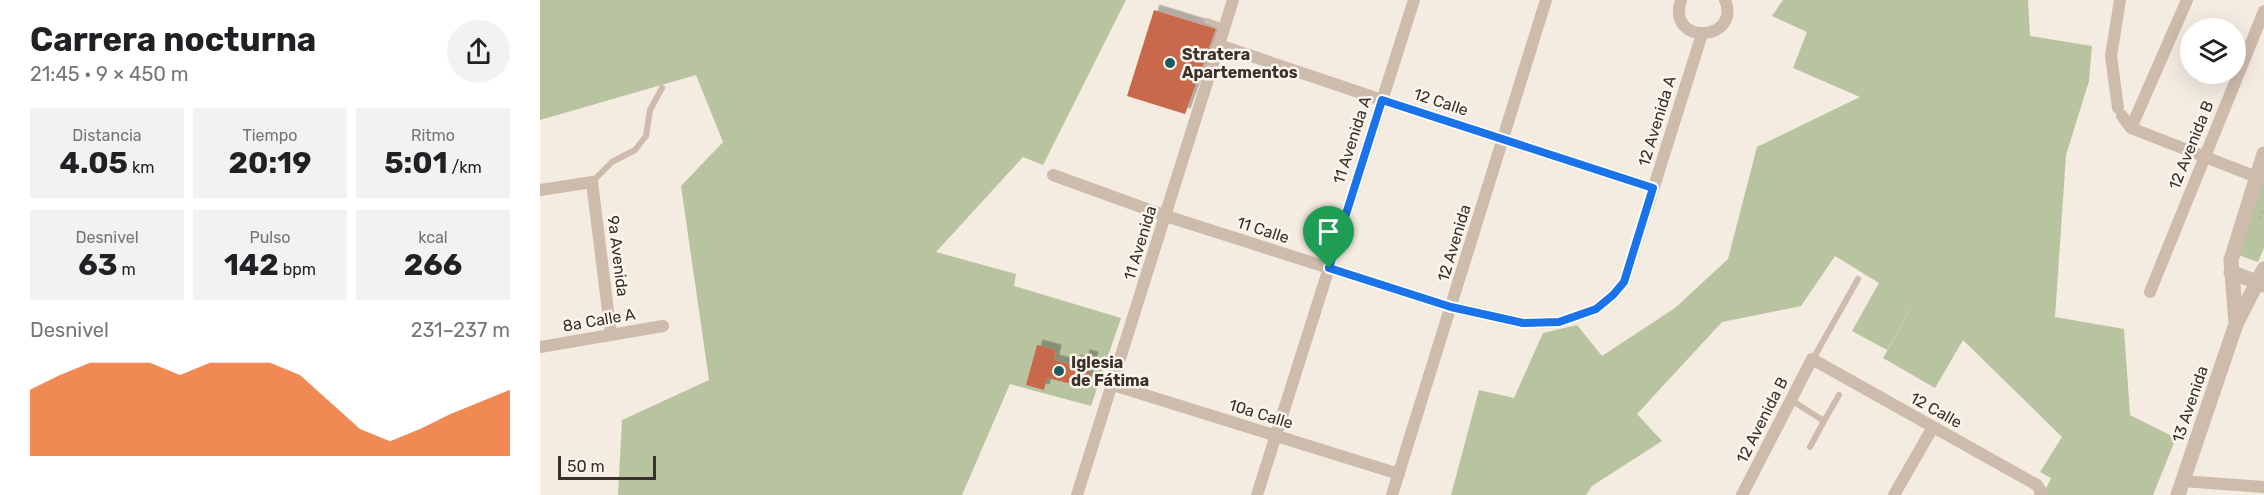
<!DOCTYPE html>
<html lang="es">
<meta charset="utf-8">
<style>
:root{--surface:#fff;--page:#f2f2f2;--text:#202124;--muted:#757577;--accent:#ea580c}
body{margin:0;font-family:Rubik,sans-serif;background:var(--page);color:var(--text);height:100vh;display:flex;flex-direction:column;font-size:22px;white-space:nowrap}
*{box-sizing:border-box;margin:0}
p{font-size:20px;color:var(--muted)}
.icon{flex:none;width:33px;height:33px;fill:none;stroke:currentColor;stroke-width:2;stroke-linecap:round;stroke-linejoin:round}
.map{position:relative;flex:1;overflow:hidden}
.side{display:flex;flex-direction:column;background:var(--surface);width:540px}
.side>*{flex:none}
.buttons{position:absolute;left:1640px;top:18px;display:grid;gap:12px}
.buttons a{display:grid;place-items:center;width:66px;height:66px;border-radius:50%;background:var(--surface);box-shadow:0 6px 24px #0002;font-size:30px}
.scale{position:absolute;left:18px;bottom:15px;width:98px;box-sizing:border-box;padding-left:6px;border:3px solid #3b302b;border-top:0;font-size:16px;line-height:21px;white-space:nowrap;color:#3b302b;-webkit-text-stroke:4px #fbf5ee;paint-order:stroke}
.pin{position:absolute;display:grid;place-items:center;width:51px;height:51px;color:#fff;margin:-62px -26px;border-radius:50% 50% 50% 0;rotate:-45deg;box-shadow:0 0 6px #0007}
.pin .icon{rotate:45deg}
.round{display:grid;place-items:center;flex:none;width:63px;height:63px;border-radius:32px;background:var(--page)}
.overview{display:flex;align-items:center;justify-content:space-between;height:102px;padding:0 30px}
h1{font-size:33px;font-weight:700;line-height:45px}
.stats{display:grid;grid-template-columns:repeat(3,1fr);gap:9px;height:102px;padding:6px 30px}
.stats div{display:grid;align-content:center;border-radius:0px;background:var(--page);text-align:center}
.stats b{font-size:30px;font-weight:700}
.stats small{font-size:16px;font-weight:400}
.stats p{font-size:16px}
.chart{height:168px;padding:12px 30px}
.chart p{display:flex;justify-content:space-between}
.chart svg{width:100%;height:108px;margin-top:6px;fill:var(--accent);opacity:.7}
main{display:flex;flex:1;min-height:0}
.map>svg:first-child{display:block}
.green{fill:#b8c4a0}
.building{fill:#c8694b;filter:url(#shadow)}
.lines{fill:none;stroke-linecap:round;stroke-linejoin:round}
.path{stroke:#b9a596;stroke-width:2;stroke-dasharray:3 3;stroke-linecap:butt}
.service{stroke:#cdbbac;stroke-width:6}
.minor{stroke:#cdbbac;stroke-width:12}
.tertiary{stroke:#cdbbac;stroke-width:15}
.route-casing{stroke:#fff;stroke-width:12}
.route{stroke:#1a73e8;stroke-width:8}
.poi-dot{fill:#1f5a5e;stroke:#fbf5ee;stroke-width:2}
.labels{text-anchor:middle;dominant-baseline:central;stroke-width:5;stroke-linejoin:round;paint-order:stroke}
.poi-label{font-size:16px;font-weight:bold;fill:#3b302b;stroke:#fbf5ee;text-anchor:start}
.street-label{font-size:16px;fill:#3b302b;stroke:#fbf5ee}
</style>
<main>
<section class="side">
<div class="overview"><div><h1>Carrera nocturna</h1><p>21:45 · 9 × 450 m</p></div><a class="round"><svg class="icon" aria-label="share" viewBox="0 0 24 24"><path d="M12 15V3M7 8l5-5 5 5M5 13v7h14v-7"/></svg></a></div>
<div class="stats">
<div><p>Distancia</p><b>4.05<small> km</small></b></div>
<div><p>Tiempo</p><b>20:19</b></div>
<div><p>Ritmo</p><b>5:01<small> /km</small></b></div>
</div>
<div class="stats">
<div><p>Desnivel</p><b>63<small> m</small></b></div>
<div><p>Pulso</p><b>142<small> bpm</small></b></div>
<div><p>kcal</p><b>266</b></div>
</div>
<div class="chart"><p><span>Desnivel</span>231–237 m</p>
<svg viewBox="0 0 160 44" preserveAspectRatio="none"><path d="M0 44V17L10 11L20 6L30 6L40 6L50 11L60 6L70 6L80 6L90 11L100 22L110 33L120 38L130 33L140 27L150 22L160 17V44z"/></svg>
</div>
</section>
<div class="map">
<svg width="1724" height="495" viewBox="0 0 1724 495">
<defs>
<filter id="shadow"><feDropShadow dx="5.5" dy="-5.5" stdDeviation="0" flood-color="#0004"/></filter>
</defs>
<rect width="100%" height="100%" fill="#f4ebe1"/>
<path class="green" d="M0 0H586L503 165 483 157 396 252 476 274 474 286 581 318 551 406 470 384 422 495H78L82 420 169 380 141 186 183 142 156 75 0 120Z
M1243 0H1488L1490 36 1552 46 1549 81 1526 155 1515 317 1584 329 1590 415 1636 438 1613 495H1503L1511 478 1500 472 1522 437 1423 340 1395 388 1343 358 1379 294 1347 350 1312 331 1339 283 1295 256 1261 306 1182 322 1097 414 1122 441 1052 486 1046 495H911L939 390 974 398 1003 333 1037 325 1062 356 1135 308 1188 259 1217 147 1320 97 1253 68 1267 32 1232 16Z
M1724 168V248L1718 262 1690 252Z"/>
<path class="building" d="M614 10 676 29 645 114 587 96Z
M497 345 516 350 514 360 534 365 535 360 542 362 544 355 553 357 545 387 507 378 504 390 486 385Z"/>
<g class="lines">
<path class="path" d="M1719 219 1724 208"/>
<path class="service" d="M667 21 684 27
M52 182 72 162 95 150 102 141 106 136 110 110 122 88
M1273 359 1318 279
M1251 400 1284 421 1299 395
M1270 447 1284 421"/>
<path class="minor" d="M1141 0C1126 47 1202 41 1185 0
M679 45 842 100 1113 188
M1578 108 1571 56 1580 0
M1582 116 1591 128 1724 180
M1591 128 1647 0
M513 175 626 216 911 307 983 323 1019 322 1056 309 1073 295 1084 282 1162 34
M0 190 52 182 71 335
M1610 292 1724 11
M0 347 123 326
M573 385 859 474
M1642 481 1724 487
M537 495 693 0
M717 495 874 0
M852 495 1006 0
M1202 495 1272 359 1497 485 1501 491 1500 495
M1354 495 1393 427"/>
<path class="tertiary" d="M1691 272 1724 285
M1696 324 1691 260 1724 154
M1638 495 1696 324 1724 269"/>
</g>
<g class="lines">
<g class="route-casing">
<path id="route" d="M842 100 1113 188 1084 282 1073 295 1056 309 1019 322 983 323 911 307 789 268Z"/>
</g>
<use href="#route" class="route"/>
</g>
<g class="poi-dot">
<circle cx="630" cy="63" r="6"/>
<circle cx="519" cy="371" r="6"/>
</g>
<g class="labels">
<g class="poi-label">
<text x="642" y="54">Stratera<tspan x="642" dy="18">Apartementos</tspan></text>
<text x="531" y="362">Iglesia<tspan x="531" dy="18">de Fátima</tspan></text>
</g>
<g class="street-label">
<text transform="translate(901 102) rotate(18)">12 Calle</text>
<text transform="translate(1117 121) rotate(-73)">12 Avenida A</text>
<text transform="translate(812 140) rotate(-72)">11 Avenida A</text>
<text transform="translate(1651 145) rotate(-68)">12 Avenida B</text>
<text transform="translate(723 230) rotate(18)">11 Calle</text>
<text transform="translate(600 243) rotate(-73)">11 Avenida</text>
<text transform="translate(914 243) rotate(-73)">12 Avenida</text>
<text transform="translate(78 256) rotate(83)">9a Avenida</text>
<text transform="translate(59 320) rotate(-10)">8a Calle A</text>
<text transform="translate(1650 404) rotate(-71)">13 Avenida</text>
<text transform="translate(1396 410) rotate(29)">12 Calle</text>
<text transform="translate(721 414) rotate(17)">10a Calle</text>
<text transform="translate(1222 420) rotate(-63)">12 Avenida B</text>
</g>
</g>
</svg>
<div class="buttons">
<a><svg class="icon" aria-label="layers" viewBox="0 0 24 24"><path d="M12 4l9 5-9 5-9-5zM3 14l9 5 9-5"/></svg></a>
</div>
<div class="scale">50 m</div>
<div class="pin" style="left:789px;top:268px;background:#1e9e55"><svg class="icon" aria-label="arrive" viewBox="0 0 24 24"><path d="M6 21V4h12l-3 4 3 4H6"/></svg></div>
</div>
</main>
